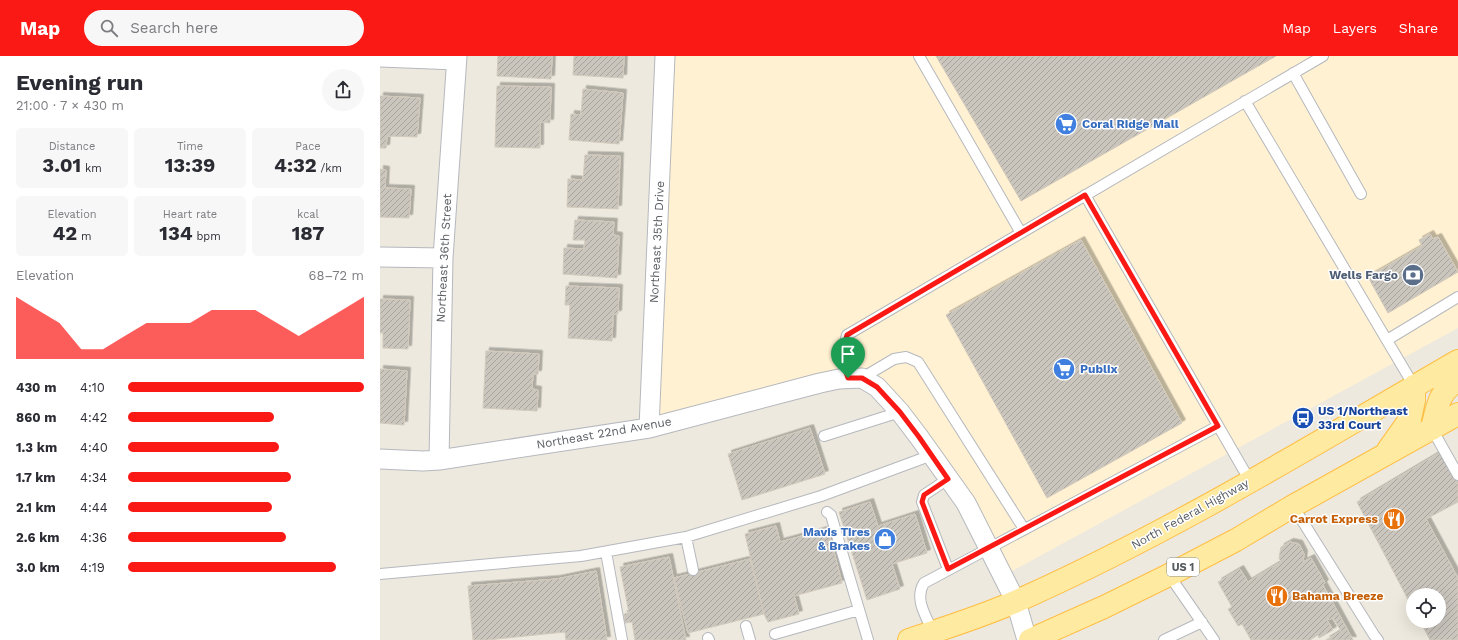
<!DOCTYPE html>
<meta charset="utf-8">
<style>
:root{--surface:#fff;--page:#f7f7f7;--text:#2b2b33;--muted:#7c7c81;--accent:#fb1916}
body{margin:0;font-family:"Work Sans",sans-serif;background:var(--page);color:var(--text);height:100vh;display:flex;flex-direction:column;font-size:15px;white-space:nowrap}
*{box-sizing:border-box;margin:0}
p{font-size:13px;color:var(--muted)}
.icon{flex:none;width:22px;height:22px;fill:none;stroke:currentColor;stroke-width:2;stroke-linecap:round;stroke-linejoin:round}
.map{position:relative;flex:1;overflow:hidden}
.details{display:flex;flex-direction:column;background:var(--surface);width:380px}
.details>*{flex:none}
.controls{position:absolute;left:1026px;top:532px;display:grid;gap:8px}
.controls a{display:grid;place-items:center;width:40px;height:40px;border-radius:50%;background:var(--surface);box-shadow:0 4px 16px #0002;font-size:20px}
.pin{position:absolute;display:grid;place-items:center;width:34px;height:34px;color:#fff;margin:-41px -17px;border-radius:50% 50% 50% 0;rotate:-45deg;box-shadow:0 0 4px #0007}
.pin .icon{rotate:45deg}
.round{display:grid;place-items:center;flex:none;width:42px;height:42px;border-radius:21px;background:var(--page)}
.overview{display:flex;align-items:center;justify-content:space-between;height:68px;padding:0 16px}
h1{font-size:22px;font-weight:700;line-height:30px}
.figures{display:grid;grid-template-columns:repeat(3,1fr);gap:6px;height:68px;padding:4px 16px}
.figures div{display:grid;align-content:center;border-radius:6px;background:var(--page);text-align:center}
.figures b{font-size:20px;font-weight:700}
.figures small{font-size:11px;font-weight:400}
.figures p{font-size:11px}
.chart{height:112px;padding:8px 16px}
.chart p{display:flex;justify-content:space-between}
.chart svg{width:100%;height:72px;margin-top:4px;fill:var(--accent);opacity:.7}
ul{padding:0 16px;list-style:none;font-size:13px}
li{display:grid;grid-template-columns:64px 48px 1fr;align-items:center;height:30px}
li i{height:10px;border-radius:5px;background:var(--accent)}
header{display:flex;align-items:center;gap:24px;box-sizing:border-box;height:56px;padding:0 20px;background:var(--accent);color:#fff}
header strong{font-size:19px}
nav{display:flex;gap:22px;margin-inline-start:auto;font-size:14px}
.search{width:280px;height:36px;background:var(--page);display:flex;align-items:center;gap:10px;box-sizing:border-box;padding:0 14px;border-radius:22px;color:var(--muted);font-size:15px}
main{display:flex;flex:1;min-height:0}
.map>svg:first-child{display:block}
.commercial{fill:#fff1d1}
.building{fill:url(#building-hatch);stroke:#d2cabc;filter:url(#shadow)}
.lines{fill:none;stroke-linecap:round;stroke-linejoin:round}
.service-casing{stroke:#b5b8bd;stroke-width:12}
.minor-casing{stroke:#b5b8bd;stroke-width:21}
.primary-casing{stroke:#ffbe45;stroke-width:24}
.service{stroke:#fff;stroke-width:10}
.minor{stroke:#fff;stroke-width:19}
.primary{stroke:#ffeaa1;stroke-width:22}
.route-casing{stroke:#fff;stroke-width:8}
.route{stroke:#fb1916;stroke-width:5}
.labels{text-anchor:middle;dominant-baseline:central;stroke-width:3;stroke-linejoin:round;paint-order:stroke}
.shield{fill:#fff;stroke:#8a8e91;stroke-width:1}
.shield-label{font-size:11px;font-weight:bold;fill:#585d62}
.shop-label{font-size:12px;font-weight:bold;fill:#366cbe;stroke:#fff;text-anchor:start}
.street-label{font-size:12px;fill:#585d62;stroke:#fff}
.service-label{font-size:12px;font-weight:bold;fill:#4e5e75;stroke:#fff;text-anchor:end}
.transit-label{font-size:12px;font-weight:bold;fill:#164399;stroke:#fff;text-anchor:start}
.food-label{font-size:12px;font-weight:bold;fill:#c56008;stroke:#fff;text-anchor:end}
</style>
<header>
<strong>Map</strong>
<div class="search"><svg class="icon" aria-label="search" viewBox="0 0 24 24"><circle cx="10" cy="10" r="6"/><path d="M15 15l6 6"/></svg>Search here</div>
<nav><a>Map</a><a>Layers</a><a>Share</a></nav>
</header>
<main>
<section class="details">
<div class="overview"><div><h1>Evening run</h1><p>21:00 · 7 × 430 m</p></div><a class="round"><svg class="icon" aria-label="share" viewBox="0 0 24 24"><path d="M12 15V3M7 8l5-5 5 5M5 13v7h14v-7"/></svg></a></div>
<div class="figures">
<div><p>Distance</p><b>3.01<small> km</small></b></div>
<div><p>Time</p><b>13:39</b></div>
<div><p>Pace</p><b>4:32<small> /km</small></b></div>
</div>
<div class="figures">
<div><p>Elevation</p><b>42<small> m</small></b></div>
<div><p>Heart rate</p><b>134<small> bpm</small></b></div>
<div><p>kcal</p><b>187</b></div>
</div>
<div class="chart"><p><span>Elevation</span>68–72 m</p>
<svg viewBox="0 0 160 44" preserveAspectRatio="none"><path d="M0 44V6L10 14L20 22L30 38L40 38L50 30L60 22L70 22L80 22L90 14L100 14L110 14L120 22L130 30L140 22L150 14L160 6V44z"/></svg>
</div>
<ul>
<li><b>430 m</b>4:10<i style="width:100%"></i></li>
<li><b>860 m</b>4:42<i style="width:62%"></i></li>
<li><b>1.3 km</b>4:40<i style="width:64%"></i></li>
<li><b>1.7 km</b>4:34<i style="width:69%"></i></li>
<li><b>2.1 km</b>4:44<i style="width:61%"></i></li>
<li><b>2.6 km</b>4:36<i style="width:67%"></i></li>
<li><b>3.0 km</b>4:19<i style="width:88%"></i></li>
</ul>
</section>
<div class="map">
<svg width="1078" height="584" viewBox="0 0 1078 584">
<defs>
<pattern id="building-hatch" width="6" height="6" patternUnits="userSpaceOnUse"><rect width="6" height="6" fill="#cac5bd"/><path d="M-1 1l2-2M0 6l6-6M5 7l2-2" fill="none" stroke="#a7a39d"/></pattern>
<filter id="shadow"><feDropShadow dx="3.5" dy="-3.5" stdDeviation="0" flood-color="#0004"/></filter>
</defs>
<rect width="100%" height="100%" fill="#ede9de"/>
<path class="commercial" d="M286 0H1078V272L623 520 489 315 269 373Z"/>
<path class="building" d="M118 0H172L171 23 117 20Z
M194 0H244L243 22 193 19Z
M556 0H896L641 145Z
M117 30 171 31 170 67 160 66V92L115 91Z
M203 33 243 37 239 88 189 84 191 58 201 59Z
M0 40 40 42 37 81 7 80 6 92H0Z
M205 99 240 100 238 153 187 151 188 123 203 124Z
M0 113 6 114 5 132 31 133 29 162 0 161Z
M195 164 234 166 233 179 239 180 237 222 183 218 184 192 204 193 205 184H193Z
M1050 178 1053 183 1058 181 1078 216 1008 257 988 221 1042 190 1039 184Z
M701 184 802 367 667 442 566 259Z
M186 230 239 232 238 258H233L232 285 188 282 190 249H185Z
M0 243 30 244 28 293 3 292V277H0Z
M106 295 159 298 158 318H153L152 333 158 334 157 355 103 352Z
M0 313 27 315 24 369 0 367Z
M430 372 445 418 362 444 348 398Z
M1061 396 1078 428V446L1046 463 1078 522V584H1050L1040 565H1059V539H1033V553L977 446Z
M490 446 498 470 535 458 547 497 512 508 520 533 487 544 459 456Z
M396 470 400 486 448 473 462 527 414 540 419 558 388 566 384 558 365 478Z
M910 486 919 488 924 498 923 506 931 502 945 527 943 529 973 584H946L961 575 953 562 947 564 953 574 939 582 938 579 930 584H871L862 568 858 570 848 553 852 551 838 526 860 513 868 526 901 506 899 502 901 491Z
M289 501 306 584H255L252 566 245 567 244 558 249 557 240 511Z
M370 503 384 558 308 577 294 522Z
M216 515 227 584H186L185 576 107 584H93L88 530 177 523Z"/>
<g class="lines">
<g class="service-casing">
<path id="service" d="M539 0 641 177
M913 17 981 138
M865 45 1034 330
M705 139 870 425
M1007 284 1078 241
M468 322 461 302 467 279 943 0
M482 322 514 303 526 301 538 306 644 473
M1052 373 1078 419
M444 380 520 356
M913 450 994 579 998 584
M447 456 451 459 488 584
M306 481 313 514
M226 496 242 584
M568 513 542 446 544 439 568 423
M0 518 201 500 306 481 441 440 552 399
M789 519 834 584
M366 570 370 584
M553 576C546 560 534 543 544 527L838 370
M395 578 479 554
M328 582 329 584
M784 584 822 566"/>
</g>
<g class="minor-casing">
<path id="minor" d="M0 1 76 4
M0 201 63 202
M269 372 285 0
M0 403 43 405 59 404 269 372 440 327 459 323 482 322 497 331 520 356 539 381 586 447 636 546 647 584
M59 404 63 202 77 0"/>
</g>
<g class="primary-casing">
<path id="primary" d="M1052 373C1057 352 1058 336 1078 324
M1008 394 1030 363 1034 344V330
M529 584C565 572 603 560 637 545 790 477 933 389 1078 305
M650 584 724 551 789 519 856 484 913 450 1078 358"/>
</g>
<use href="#service" class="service"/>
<use href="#minor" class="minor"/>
<use href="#primary" class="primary"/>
</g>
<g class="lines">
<g class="route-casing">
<path id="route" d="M705 139 838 370 568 513 542 446 544 439 568 423 539 381 520 356 497 331 482 322H468L461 302 467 279Z"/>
</g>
<use href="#route" class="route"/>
</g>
<defs>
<g id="supermarket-disc" transform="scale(1.15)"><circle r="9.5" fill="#3f7fe0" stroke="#fff"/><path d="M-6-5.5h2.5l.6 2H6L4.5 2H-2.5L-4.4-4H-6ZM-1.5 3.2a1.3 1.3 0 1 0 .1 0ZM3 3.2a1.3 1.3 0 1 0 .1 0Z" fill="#fff"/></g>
<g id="bank-disc" transform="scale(1.15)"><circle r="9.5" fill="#5c6f8a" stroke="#fff"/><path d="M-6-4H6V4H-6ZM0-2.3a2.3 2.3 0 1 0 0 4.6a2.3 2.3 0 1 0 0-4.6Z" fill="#fff"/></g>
<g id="bus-disc" transform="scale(1.15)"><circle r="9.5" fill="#1a4fb4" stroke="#fff"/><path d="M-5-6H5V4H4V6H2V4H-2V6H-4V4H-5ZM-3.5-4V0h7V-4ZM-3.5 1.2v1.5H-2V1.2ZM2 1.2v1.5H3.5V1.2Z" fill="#fff"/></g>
<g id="restaurant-disc" transform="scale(1.15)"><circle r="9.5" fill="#e8710a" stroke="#fff"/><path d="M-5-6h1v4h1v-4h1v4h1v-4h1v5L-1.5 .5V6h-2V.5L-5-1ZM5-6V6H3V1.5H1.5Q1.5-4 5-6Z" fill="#fff"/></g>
<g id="shop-disc" transform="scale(1.15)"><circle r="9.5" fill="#3f7fe0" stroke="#fff"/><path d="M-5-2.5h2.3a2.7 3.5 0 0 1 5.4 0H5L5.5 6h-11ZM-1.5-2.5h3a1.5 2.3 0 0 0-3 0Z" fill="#fff"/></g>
</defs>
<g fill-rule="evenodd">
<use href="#supermarket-disc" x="686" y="68"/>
<use href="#bank-disc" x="1033" y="219"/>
<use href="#supermarket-disc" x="684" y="313"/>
<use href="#bus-disc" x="923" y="362"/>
<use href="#restaurant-disc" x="1014" y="463"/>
<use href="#shop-disc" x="505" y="483"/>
<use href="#restaurant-disc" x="897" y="540"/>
</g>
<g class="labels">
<rect class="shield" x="787" y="502" width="32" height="18" rx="3"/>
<g class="shield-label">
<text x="803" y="511">US 1</text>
</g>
<g class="shop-label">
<text x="702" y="68">Coral Ridge Mall</text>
<text x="700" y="313">Publix</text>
<text x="490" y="476" text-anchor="end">Mavis Tires<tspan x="490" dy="14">&amp; Brakes</tspan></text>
</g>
<g class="street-label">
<text transform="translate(277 186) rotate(-87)">Northeast 35th Drive</text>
<text transform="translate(64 202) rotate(-87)">Northeast 36th Street</text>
<text transform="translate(224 377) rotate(-10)">Northeast 22nd Avenue</text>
<text transform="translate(810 458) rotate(-29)">North Federal Highway</text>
</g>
<g class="service-label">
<text x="1018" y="219">Wells Fargo</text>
</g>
<g class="transit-label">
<text x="938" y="355">US 1/Northeast<tspan x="938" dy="14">33rd Court</tspan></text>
</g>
<g class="food-label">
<text x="998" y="463">Carrot Express</text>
<text x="912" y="540" text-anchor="start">Bahama Breeze</text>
</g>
</g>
</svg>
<div class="controls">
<a><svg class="icon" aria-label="locate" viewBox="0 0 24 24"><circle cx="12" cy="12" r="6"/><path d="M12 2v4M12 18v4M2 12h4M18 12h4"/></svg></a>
</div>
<div class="pin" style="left:468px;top:322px;background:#1e9e55"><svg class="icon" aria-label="arrive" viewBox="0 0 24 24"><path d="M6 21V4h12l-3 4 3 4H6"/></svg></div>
</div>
</main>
